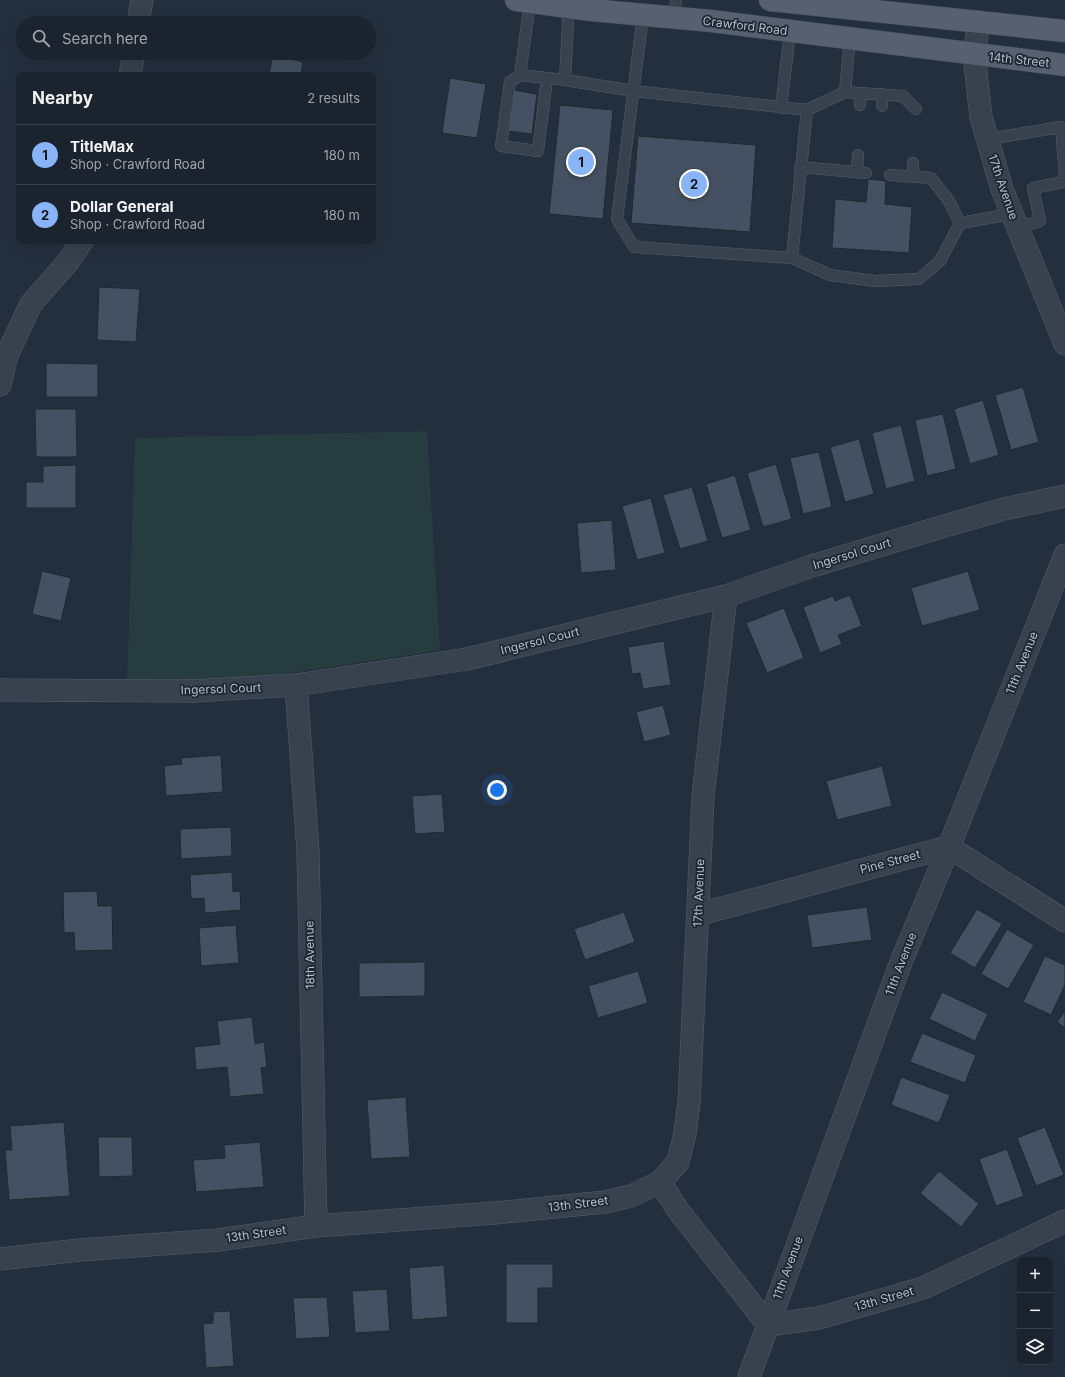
<!DOCTYPE html>
<html lang="en">
<head>
<meta charset="utf-8">
<style>
	:root { --surface:#1b232e; --page:#282f3a; --text:#f1f3f6; --muted:#a0a4aa; --line:#39404a; --accent:#8ab4f8 }
	body { margin:0; font-family:Inter,sans-serif; background:var(--page); color:var(--text) }
	.controls { position:absolute; right:12px; bottom:12px; display:grid; overflow:hidden; border-radius:8px; box-shadow:0 4px 16px #0002 }
	.controls button { width:36px; height:36px; display:grid; place-items:center; padding:0; border:0; border-bottom:1px solid var(--line); background:var(--surface); color:var(--text); font:20px sans-serif }
	.you { position:absolute; left:497px; top:790px; width:14px; height:14px; margin:-10px; border:3px solid #fff; border-radius:50%; background:#1a73e8; box-shadow:0 0 0 6px #1a73e833 }
	.badge { display:grid; place-items:center; width:26px; height:26px; border-radius:50%; background:var(--accent); color:#111; font-size:13px; font-weight:700 }
	.pin { position:absolute; translate:-50% -50%; border:2px solid #fff; box-shadow:0 1px 4px #0006 }
	.list { margin:0; padding:0; list-style:none }
	h2 { display:flex; justify-content:space-between; align-items:center; height:52px; margin:0; padding:0 16px; font-size:17px }
	h2 small { font-size:13px; font-weight:400; color:var(--muted) }
	.list li { display:grid; grid-template-columns:26px 1fr auto; gap:12px; align-items:center; box-sizing:border-box; height:60px; padding:0 16px; border-top:1px solid var(--line) }
	.list b { display:block; font-size:15px; white-space:nowrap }
	.list p { margin:0; font-size:13px; white-space:nowrap; color:var(--muted) }
	.list em { font-size:13px; font-style:normal; color:var(--muted) }
	.icon { flex:none; width:22px; height:22px; fill:none; stroke:currentColor; stroke-width:2; stroke-linecap:round; stroke-linejoin:round }
	.map { position:relative; flex:none; width:1065px; height:1377px; overflow:hidden }
	.search { position:absolute; background:var(--surface); box-shadow:0 4px 16px #0002; left:16px; top:16px; width:360px; height:44px; display:flex; align-items:center; gap:10px; box-sizing:border-box; padding:0 14px; border-radius:22px; color:var(--muted); font-size:15px }
	.panel { position:absolute; background:var(--surface); box-shadow:0 4px 16px #0002; left:16px; top:72px; width:360px; height:172px; border-radius:8px }
	.map>svg:first-child { display:block }
</style>
</head>
<body>
<div class="map">
<svg width="1065" height="1377" viewBox="0 0 1065 1377">
	<rect width="100%" height="100%" fill="#242f3e"/>
	<path fill="#263c3f" d="M427,431L440,650L291,673L202,682L127,684L135,438Z"/>
	<path fill="#455162" stroke="#1f2835" d="M273,55L303,62L301,75H269Z
		M450,78L486,84L477,138L442,133Z
		M513,90L537,94L532,134L508,131Z
		M560,105L613,110L603,219L549,214Z
		M638,136L756,145L750,232L631,223Z
		M868,179L886,181L885,204L912,207L909,253L832,248L835,199L866,202Z
		M99,287L140,289L136,342L97,340Z
		M46,363L98,364V397H46Z
		M1023,387L1039,442L1011,450L995,395Z
		M983,400L999,455L970,464L954,409Z
		M35,409H76L77,457H36Z
		M943,414L956,469L927,476L915,420Z
		M901,425L915,481L886,489L872,433Z
		M859,439L874,494L845,502L830,447Z
		M819,452L832,507L803,514L790,458Z
		M776,464L792,519L763,527L747,473Z
		M76,465V508H26V482H43V466Z
		M735,475L751,530L722,538L706,484Z
		M692,487L708,541L680,549L663,495Z
		M651,498L665,553L637,560L622,506Z
		M612,520L616,570L581,573L577,523Z
		M42,571L71,578L61,621L32,614Z
		M968,571L980,610L922,626L911,588Z
		M850,595L862,626L838,635L842,644L820,653L803,607L833,596L835,601Z
		M784,608L804,658L767,673L746,623Z
		M664,641L671,685L643,689L640,673L632,674L628,647Z
		M663,705L671,735L644,742L636,712Z
		M221,755L223,792L166,796L164,766L182,764L181,758Z
		M882,766L892,806L837,820L826,781Z
		M442,794L445,832L415,834L412,796Z
		M231,827L232,856L181,859L180,829Z
		M232,872L233,892L240,891L241,910L205,913L204,898L191,899L190,875Z
		M97,891L98,906H112L113,950L75,951L74,932L64,933L63,892Z
		M867,907L872,940L812,948L807,915Z
		M977,909L1002,924L975,968L950,953Z
		M624,912L635,942L585,960L574,929Z
		M236,925L239,963L201,966L199,928Z
		M1007,929L1034,945L1008,989L981,974Z
		M1045,956L1065,965V985L1051,1015L1023,1002Z
		M425,962V996L359,997V963Z
		M638,971L648,1003L598,1018L588,986Z
		M942,992L988,1014L975,1041L929,1019Z
		M1065,1011V1028L1057,1022Z
		M252,1017L255,1044L264,1042L267,1067L261,1068L264,1094L230,1097L227,1067L196,1070L194,1047L220,1044L217,1021Z
		M922,1033L976,1055L965,1083L910,1062Z
		M901,1077L950,1095L939,1123L891,1105Z
		M406,1097L410,1157L371,1159L367,1100Z
		M64,1122L70,1196L9,1200L5,1150H12L10,1126Z
		M1045,1127L1064,1175L1036,1186L1017,1138Z
		M98,1137H132L133,1176L99,1177Z
		M260,1142L264,1187L196,1192L193,1160L225,1158L224,1145Z
		M1007,1149L1024,1196L996,1206L979,1159Z
		M939,1171L979,1204L961,1227L920,1193Z
		M506,1264H553V1288H538V1323H506Z
		M444,1265L448,1317L412,1320L409,1268Z
		M387,1289L390,1331L355,1333L352,1291Z
		M327,1297L330,1337L296,1339L293,1298Z
		M230,1311L234,1366L206,1368L203,1324L213,1323V1312Z"/>
	<g fill="none" stroke-linecap="round" stroke-linejoin="round">
		<defs>
			<path id="service" d="M530,2L520,75L565,80L634,91L807,110L845,92L850,38
				M643,15L617,219L634,247L792,258L807,110
				M674,18L676,0
				M520,75L510,82L501,146L538,151L547,78
				M565,80L569,4
				M845,92L903,96L916,109
				M860,105L861,93
				M882,106V94
				M781,108L790,32
				M988,139L1061,127L1065,176
				M800,167L866,173
				M857,172L858,155
				M890,175L931,178L949,201L960,223
				M913,176V163
				M1017,228L1040,221L1033,188L1065,182
				M792,258L830,275L875,281L919,279L940,261L960,223L1012,214"/>
			<path id="minor" d="M138,23L142,0
				M130,75L134,53
				M0,385L7,355L31,304L67,263L82,241
				M296,685L308,851L316,1226
				M0,690L194,691L296,685L467,659L726,596L812,566L948,525L1004,509L1065,496
				M699,914C783,893 865,868 949,847L1065,921
				M660,1182L678,1210L768,1325
				M0,1259L80,1250L218,1240L316,1226L495,1213L605,1202L631,1196L660,1182L678,1162L685,1133L689,1103L703,796L726,596
				M768,1325L819,1318L923,1288L1065,1221
				M749,1377L901,962L949,847L1065,555"/>
			<path id="tertiary" d="M979,22L974,55L981,117L1002,189L1065,344"/>
			<path id="primary" d="M516,0L591,10L711,21L1065,65
				M770,0L1065,31"/>
		</defs>
		<use href="#service" stroke="#565f6c" stroke-width="12"/>
		<use href="#minor" stroke="#565f6c" stroke-width="23"/>
		<use href="#tertiary" stroke="#565f6c" stroke-width="23"/>
		<use href="#primary" stroke="#414a57" stroke-width="23"/>
		<use href="#service" stroke="#38414e" stroke-width="11"/>
		<use href="#minor" stroke="#38414e" stroke-width="22"/>
		<use href="#tertiary" stroke="#38414e" stroke-width="22"/>
		<use href="#primary" stroke="#56606e" stroke-width="22"/>
	</g>
	<g text-anchor="middle" stroke-width="3.5" stroke-linejoin="round" paint-order="stroke">
		<g font-size="12" fill="#b4bcc9" stroke="#1d2633">
			<text transform="translate(745 26) rotate(7)" y="4">Crawford Road</text>
			<text transform="translate(1019 60) rotate(6)" y="4">14th Street</text>
			<text transform="translate(1003 187) rotate(71)" y="4">17th Avenue</text>
			<text transform="translate(852 554) rotate(-17)" y="4">Ingersol Court</text>
			<text transform="translate(540 641) rotate(-14)" y="4">Ingersol Court</text>
			<text transform="translate(1022 663) rotate(-68)" y="4">11th Avenue</text>
			<text transform="translate(221 689) rotate(-2)" y="4">Ingersol Court</text>
			<text transform="translate(890 862) rotate(-15)" y="4">Pine Street</text>
			<text transform="translate(699 893) rotate(-88)" y="4">17th Avenue</text>
			<text transform="translate(310 955) rotate(-91)" y="4">18th Avenue</text>
			<text transform="translate(901 964) rotate(-69)" y="4">11th Avenue</text>
			<text transform="translate(578 1204) rotate(-7)" y="4">13th Street</text>
			<text transform="translate(256 1234) rotate(-8)" y="4">13th Street</text>
			<text transform="translate(788 1268) rotate(-70)" y="4">11th Avenue</text>
			<text transform="translate(884 1299) rotate(-16)" y="4">13th Street</text>
		</g>
	</g>
</svg>
<div class="controls">
<button>+</button>
<button>−</button>
<button><svg class="icon" aria-label="layers" viewBox="0 0 24 24"><path d="M12 4l9 5-9 5-9-5zM3 14l9 5 9-5"/></svg></button>
</div>
<div class="you"></div>
<div class="pin badge" style="left:581px;top:162px">1</div>
<div class="pin badge" style="left:694px;top:184px">2</div>
<div class="search"><svg class="icon" aria-label="search" viewBox="0 0 24 24"><circle cx="10" cy="10" r="6"/><path d="M15 15l6 6"/></svg>Search here</div>
<section class="panel">
<h2>Nearby<small>2 results</small></h2>
<ul class="list">
<li><span class="badge">1</span><div><b>TitleMax</b><p>Shop · Crawford Road</p></div><em>180 m</em></li>
<li><span class="badge">2</span><div><b>Dollar General</b><p>Shop · Crawford Road</p></div><em>180 m</em></li>
</ul>
</section>
</div>
</body>
</html>
